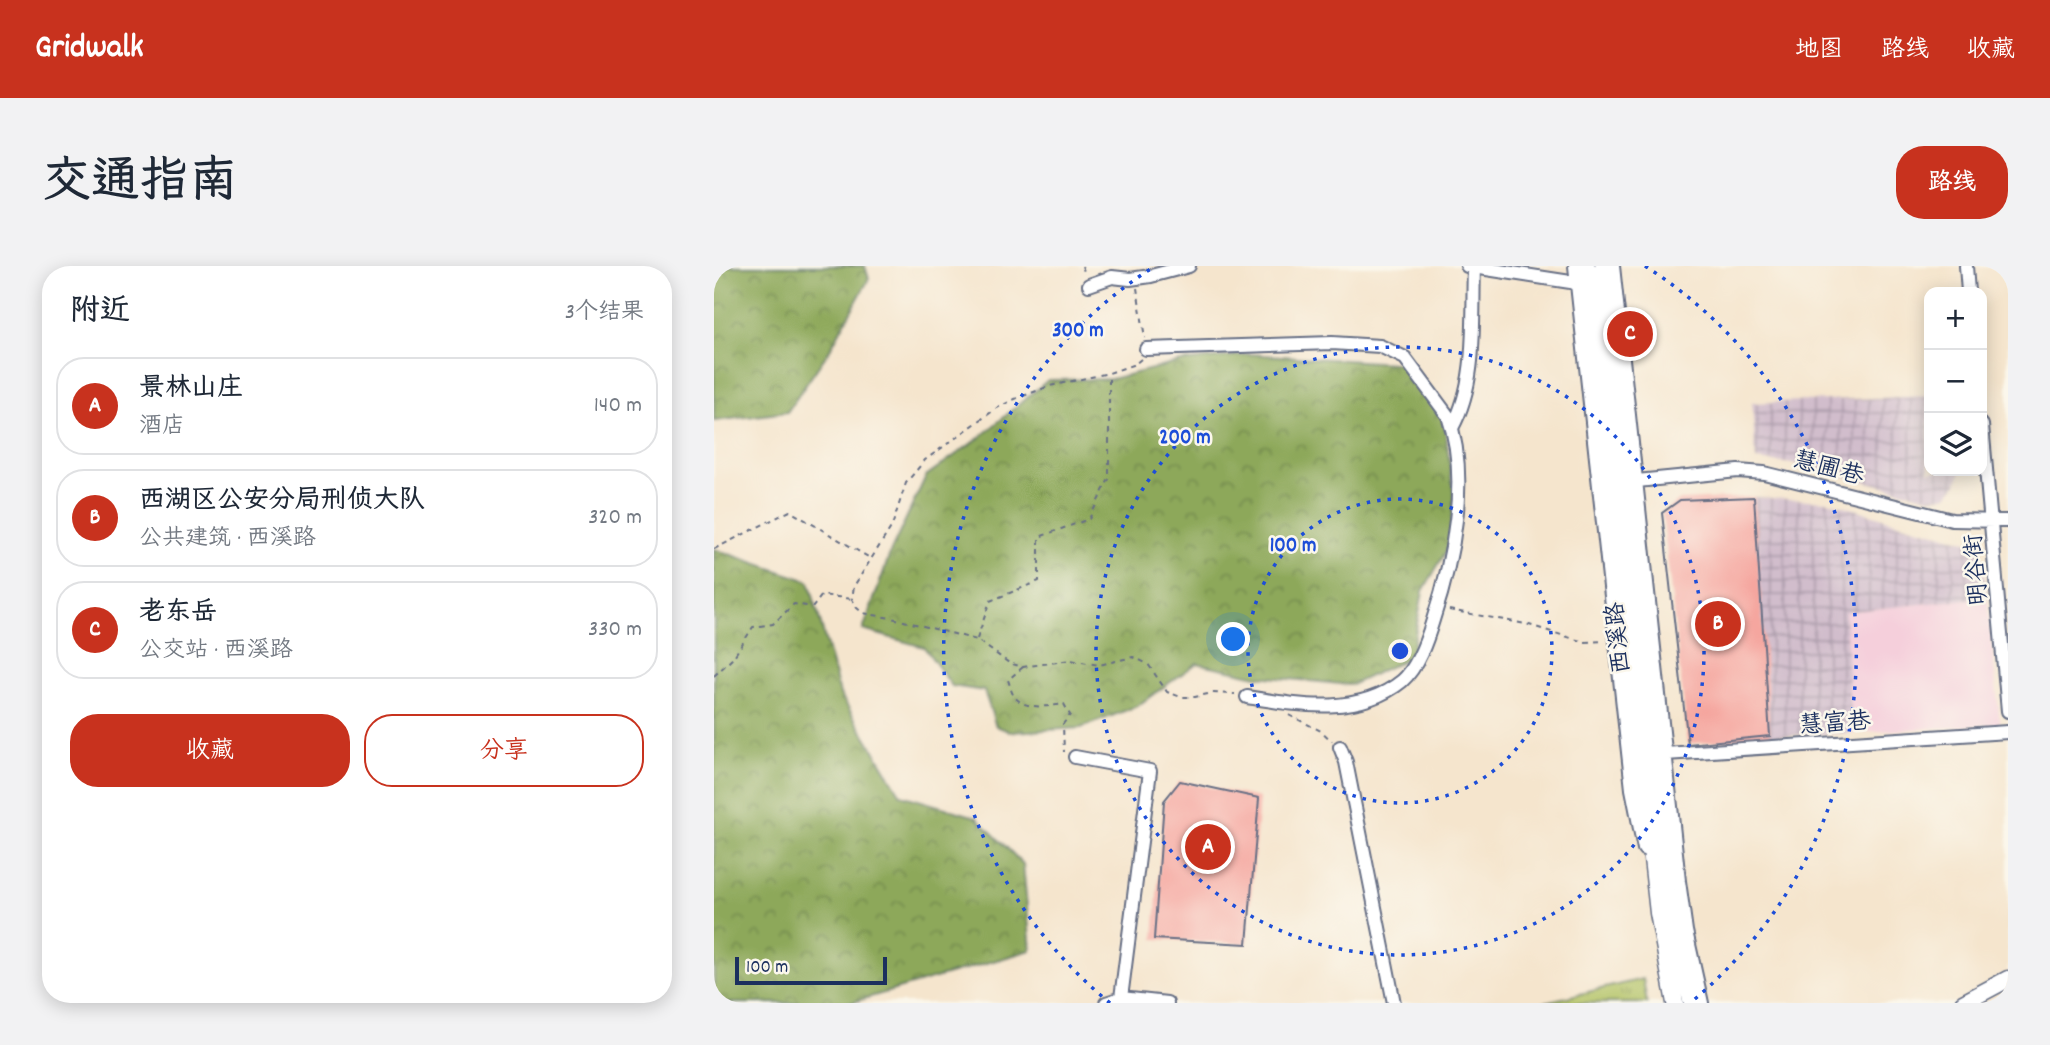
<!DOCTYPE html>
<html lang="zh">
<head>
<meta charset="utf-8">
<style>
	:root { --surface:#fff; --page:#f2f2f3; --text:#1f2937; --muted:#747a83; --line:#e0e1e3; --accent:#c8321e }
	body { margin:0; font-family:Dekko,"LXGW WenKai TC",sans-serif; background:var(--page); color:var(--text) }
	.controls { position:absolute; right:21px; top:21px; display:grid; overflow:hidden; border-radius:14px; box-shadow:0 4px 18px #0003 }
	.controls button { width:63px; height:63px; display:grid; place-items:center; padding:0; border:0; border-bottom:2px solid var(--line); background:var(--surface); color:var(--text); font:35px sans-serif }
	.scale { position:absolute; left:21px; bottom:18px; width:152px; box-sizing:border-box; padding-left:7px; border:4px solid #1b2f5e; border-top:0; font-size:19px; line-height:24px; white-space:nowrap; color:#1b2f5e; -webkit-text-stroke:5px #fbf7ec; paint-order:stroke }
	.you { position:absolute; left:520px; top:374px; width:24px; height:24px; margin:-18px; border:5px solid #fff; border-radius:50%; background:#1a73e8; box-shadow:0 0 0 10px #1a73e833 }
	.badge { display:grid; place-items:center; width:46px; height:46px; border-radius:50%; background:var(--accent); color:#fff; font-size:23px; font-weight:700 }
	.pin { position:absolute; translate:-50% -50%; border:4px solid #fff; box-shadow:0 2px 7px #0006 }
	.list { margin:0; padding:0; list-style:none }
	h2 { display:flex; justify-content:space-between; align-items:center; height:91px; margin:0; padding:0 28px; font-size:30px }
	h2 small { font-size:23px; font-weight:400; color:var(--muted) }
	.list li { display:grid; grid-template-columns:46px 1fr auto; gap:21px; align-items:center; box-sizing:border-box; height:98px; margin:0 14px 14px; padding:0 14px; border:2px solid var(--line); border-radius:28px }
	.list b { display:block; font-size:26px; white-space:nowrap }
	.list p { margin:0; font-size:23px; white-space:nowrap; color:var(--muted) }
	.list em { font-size:23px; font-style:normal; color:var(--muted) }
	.actions { display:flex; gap:14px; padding:21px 28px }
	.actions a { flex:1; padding:16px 0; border:2px solid var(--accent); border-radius:28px; text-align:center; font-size:24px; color:var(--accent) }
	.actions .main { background:var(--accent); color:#fff }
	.icon { flex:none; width:38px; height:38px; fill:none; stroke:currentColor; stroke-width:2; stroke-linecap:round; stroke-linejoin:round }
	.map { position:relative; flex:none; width:1294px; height:737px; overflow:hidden; border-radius:28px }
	header { display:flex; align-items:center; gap:42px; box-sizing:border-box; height:98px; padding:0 35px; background:var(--accent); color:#fff }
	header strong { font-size:33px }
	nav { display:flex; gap:38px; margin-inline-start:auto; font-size:24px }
	.intro { display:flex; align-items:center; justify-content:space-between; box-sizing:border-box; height:168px; padding:0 42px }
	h1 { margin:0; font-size:49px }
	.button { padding:18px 32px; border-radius:28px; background:var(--accent); color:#fff; font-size:24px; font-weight:700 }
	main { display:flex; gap:42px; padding:0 42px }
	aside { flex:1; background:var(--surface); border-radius:28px; box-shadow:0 4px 18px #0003 }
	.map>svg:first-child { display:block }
</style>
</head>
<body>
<header>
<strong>Gridwalk</strong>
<nav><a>地图</a><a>路线</a><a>收藏</a></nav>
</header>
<div class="intro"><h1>交通指南</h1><a class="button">路线</a></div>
<main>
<aside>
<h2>附近<small>3个结果</small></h2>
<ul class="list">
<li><span class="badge">A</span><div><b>景林山庄</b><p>酒店</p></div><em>140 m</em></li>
<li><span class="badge">B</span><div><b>西湖区公安分局刑侦大队</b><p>公共建筑 · 西溪路</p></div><em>320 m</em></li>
<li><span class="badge">C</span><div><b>老东岳</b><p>公交站 · 西溪路</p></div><em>330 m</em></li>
</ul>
<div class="actions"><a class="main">收藏</a><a>分享</a></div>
</aside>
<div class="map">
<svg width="1294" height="737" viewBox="0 0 1294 737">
	<defs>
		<pattern id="industrial-grid" width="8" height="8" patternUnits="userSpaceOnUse" patternTransform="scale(1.75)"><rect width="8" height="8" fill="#d1bdcc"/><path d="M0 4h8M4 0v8" fill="none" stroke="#a99aa9"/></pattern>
		<pattern id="forest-crowns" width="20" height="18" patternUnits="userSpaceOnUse" patternTransform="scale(1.75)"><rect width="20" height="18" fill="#8da85a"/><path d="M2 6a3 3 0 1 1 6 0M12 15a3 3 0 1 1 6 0" fill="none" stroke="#72894e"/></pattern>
		<pattern id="park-tufts" width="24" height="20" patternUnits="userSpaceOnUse" patternTransform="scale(1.75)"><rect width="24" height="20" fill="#b2c265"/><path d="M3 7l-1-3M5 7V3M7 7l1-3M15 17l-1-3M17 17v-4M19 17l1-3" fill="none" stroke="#909e56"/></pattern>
	</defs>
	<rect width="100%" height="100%" fill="#fbf7ec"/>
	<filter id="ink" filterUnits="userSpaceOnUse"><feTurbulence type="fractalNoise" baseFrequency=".0143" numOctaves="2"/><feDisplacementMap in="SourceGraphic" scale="14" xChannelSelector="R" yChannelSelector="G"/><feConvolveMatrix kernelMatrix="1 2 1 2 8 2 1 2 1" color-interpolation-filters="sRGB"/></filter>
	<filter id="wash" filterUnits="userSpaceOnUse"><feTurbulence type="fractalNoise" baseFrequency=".00686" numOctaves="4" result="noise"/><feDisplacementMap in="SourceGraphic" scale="28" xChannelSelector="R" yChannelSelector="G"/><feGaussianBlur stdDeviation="1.57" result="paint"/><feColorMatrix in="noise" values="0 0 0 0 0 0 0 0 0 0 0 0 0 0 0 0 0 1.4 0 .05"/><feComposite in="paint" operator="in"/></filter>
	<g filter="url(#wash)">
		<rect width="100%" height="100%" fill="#f5e5cd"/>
		<path fill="#f5cfdb" d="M1273,331L1286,458L1137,467L1131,346Z"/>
		<path fill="url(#industrial-grid)" d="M1215,130V205H1247L1243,217L1234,229L1219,232L1079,198L1042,194L1038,137Z
			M1040,231L1114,235L1195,260L1267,279L1273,331L1131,346L1137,467L1056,470Z"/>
		<path fill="url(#forest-crowns)" stroke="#546c5c" stroke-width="2" d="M0,0H151L155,13L115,85L73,146L0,155Z
			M535,88L694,98L730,153L740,232L734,282L709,325L698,385L692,393L637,419L543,410L483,397L423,440L367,462L297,466L282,460L270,425L238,420L210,381L149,364L177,285L212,210L265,172L334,114L397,113L467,96Z
			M0,283L95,315L126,428L187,529L262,551L309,598L317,684L136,737H0Z"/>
		<path fill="url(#park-tufts)" stroke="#667862" stroke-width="2" d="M929,713L933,737H827Z"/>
		<g id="blocks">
			<path fill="#f5a69f" d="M1040,231L1056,470L974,478L948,247L966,234Z
				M466,515L545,532L533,678L440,673L450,535Z"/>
		</g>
	</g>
	<g filter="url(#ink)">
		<use href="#blocks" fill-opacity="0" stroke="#676f85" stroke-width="2"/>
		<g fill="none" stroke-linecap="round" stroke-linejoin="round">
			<defs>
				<path id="minor" d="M753,0L863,17
					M861,0L918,523L930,583
					M899,0L965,615L972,665L988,737
					M1252,0L1254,26
					M375,19L398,11L416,13L437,10L475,0
					M432,83L618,77L666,80L691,92L734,150C756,211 739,294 719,354C713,374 704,401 688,415C644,451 583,439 533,431
					M1268,159L1294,445
					M738,162C764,115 758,54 760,1
					M923,215L1024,205L1050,207L1238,254L1294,255
					M626,481L632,496L680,737
					M951,488L1294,466
					M361,491L436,505L407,732L392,737
					M407,732L453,737"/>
				<path id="major" d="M873,0L944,647L961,737
					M889,0L898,107L953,625L963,680L978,737
					M1249,737L1294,713"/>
			</defs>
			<use href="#minor" stroke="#676f85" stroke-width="16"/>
			<use href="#major" stroke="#676f85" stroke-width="19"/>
			<path stroke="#676f85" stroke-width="2" stroke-dasharray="5 5" stroke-linecap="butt" d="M368,0L371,8
				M423,22L431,72
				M427,93L421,98L395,107L336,120L301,133L283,142L211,194L192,217L178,260L140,320L138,333L143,342L149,347L182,353L263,374L295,397L309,401L356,394L385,399L419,391L434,398L453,426L467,431H481L498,427L521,428
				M0,283L76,245L156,292
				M735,344L812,358L870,376L890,375
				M263,373L276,335L325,315V271L375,253L395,213V108
				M309,401L294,414C296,419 297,426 300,430C311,445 335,440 350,438L356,449L349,458L350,486
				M0,410L19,392L39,361L59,358L80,338L99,341L108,329L138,333
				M575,449L607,465L618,475"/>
			<use href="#minor" stroke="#fff" stroke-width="12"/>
			<use href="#major" stroke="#fff" stroke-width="16"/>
		</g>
	</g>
	<g fill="none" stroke="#1d4ed8" stroke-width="3.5" stroke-dasharray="3.5 7">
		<circle cx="686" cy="385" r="152"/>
		<circle cx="686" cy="385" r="304"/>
		<path d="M396 737A456 456 0 0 1 441 0M931 0A456 456 0 0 1 976 737"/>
	</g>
	<g text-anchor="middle" stroke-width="5" stroke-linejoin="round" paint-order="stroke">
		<g font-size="24" fill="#1b2f5e" stroke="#fbf7ec">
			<text transform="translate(1115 201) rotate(15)" y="8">慧圃巷</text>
			<text transform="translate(1261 304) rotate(-95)" y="8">明谷街</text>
			<text transform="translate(903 372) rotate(-96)" y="8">西溪路</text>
			<text transform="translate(1121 456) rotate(-4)" y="8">慧富巷</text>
		</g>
	</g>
	<circle cx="686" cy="385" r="10" fill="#1d4ed8" stroke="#fbf7ec" stroke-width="3.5"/>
	<g font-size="21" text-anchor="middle" font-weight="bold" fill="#1d4ed8" stroke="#fbf7ec" stroke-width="5" stroke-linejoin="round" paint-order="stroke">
		<text x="364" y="70">300 m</text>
		<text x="471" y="177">200 m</text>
		<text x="579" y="285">100 m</text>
	</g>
</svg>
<div class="controls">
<button>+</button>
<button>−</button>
<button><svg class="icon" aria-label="layers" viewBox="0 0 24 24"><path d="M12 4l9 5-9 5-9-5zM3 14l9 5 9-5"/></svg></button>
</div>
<div class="scale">100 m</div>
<div class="you"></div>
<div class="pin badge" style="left:494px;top:581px">A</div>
<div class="pin badge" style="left:1004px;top:358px">B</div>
<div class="pin badge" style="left:916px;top:68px">C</div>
</div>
</main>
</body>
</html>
